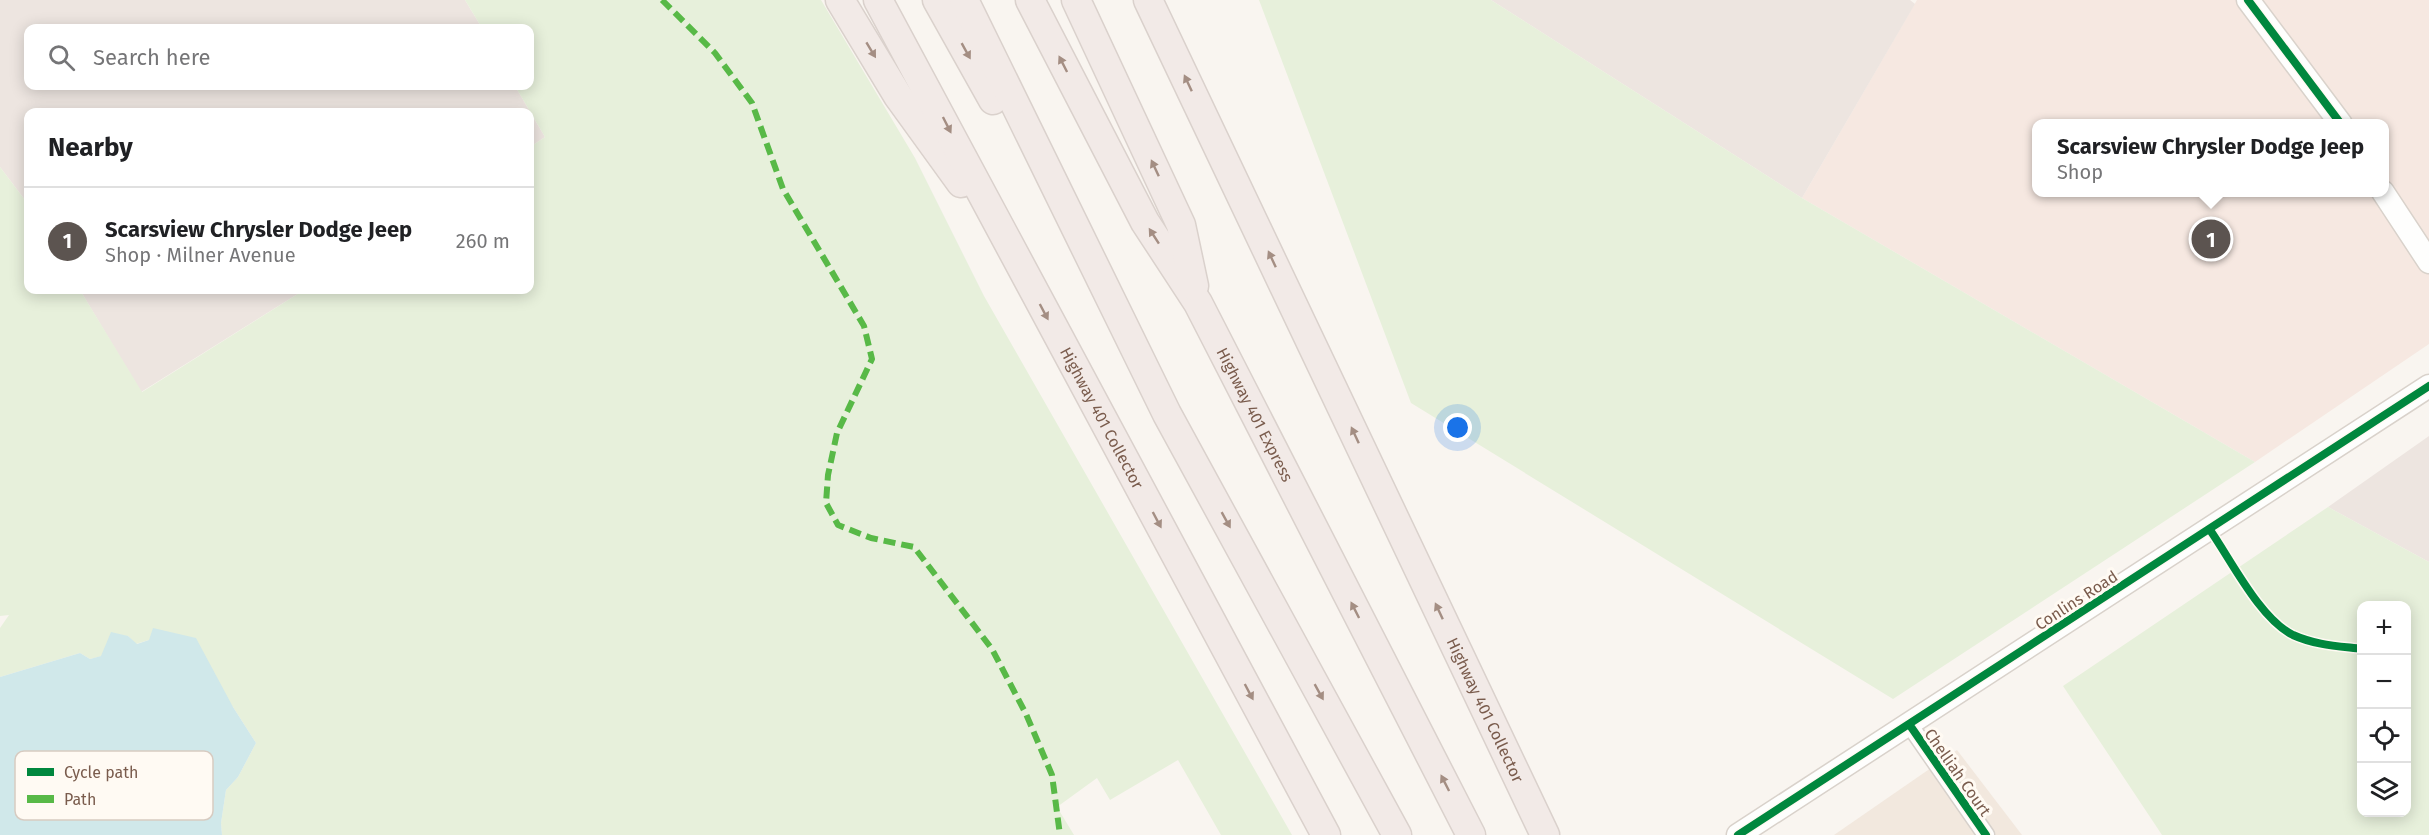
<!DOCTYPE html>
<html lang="en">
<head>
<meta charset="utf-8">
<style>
	:root { --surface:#fff; --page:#f6f6f6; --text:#202124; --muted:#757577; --line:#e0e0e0; --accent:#5c5450 }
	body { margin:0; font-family:"Fira Sans",sans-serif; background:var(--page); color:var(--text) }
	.controls { position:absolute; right:18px; bottom:18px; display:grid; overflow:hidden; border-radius:12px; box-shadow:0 3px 15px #0003 }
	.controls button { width:54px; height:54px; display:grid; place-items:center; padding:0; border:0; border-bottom:2px solid var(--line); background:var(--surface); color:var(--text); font:30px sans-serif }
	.you { position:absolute; left:1458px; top:428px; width:21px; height:21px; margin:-15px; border:4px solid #fff; border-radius:50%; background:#1a73e8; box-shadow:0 0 0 9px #1a73e833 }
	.badge { display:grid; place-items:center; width:39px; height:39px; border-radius:50%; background:var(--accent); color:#fff; font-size:20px; font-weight:700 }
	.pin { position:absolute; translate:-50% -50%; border:3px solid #fff; box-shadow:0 2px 6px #0006 }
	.popup { position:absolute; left:2032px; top:119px; width:357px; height:78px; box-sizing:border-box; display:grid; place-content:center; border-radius:12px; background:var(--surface); filter:drop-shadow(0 2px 4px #0005); font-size:20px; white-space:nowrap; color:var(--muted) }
	.popup b { font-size:22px; color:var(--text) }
	.popup::after { content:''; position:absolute; left:50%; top:100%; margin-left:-12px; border:12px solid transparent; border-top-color:var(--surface) }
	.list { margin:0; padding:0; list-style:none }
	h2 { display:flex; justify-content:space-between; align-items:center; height:78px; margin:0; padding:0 24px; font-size:26px }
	h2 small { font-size:20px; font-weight:400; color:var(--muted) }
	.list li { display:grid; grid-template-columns:39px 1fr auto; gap:18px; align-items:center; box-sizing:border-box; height:108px; padding:0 24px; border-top:2px solid var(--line) }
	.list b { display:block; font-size:22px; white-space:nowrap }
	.list p { margin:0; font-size:20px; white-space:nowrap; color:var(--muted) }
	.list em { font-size:20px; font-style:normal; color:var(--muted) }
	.icon { flex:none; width:33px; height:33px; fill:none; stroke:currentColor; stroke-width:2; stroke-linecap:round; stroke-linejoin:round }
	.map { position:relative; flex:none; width:2429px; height:835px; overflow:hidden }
	.search { position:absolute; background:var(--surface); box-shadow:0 3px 15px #0003; left:24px; top:24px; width:510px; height:66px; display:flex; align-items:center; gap:15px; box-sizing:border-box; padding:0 21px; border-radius:12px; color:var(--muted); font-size:22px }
	.panel { position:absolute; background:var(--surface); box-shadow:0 3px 15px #0003; left:24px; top:108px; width:510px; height:186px; border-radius:12px }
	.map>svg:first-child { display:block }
</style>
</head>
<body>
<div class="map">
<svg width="2429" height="835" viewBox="0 0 2429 835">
	<rect width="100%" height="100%" fill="#f9f5f0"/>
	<path fill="#f2e8de" d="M1957,750L2022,835H1834Z"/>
	<path fill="#f6e8e1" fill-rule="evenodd" d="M1917,0H2429V344L2255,462L1802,198ZM2037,124H2385V192H2037Z"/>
	<path fill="#ede5e0" d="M0,0H465L482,28H28V86H515L545,137L530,147V112H28V204L0,167Z
		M1491,0H1910L1915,4L1802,198Z
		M80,290H304L141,392Z
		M2429,436V562L2328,507Z"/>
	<path fill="#e7f0db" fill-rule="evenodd" d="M465,0H821L915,158L984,296L1292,835H1221L1178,760L1110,800L1097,778L1057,807L1074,835H222L221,823L226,790L238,777L256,743L233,707L149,640L136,644L128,636L102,656L90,659L80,653L0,677V628L9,615L0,616V167L28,204V290H80L142,392L304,290H530V147L545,137L515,86H530V28H482Z
		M1259,0H1491L1802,198L2255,462L1893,699L1411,403Z
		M2328,507L2429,562V835H2162L2063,686ZM2362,606H2406V812H2362Z"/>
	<path fill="#d0e8ea" d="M153,628L196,638L233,707L256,743L238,777L226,790L221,823L222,835H0V677L80,653L90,659L101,656L111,632L128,636L137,644L149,640Z"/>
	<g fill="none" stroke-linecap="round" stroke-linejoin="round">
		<defs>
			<path id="street" d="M1909,724L1986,835"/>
			<path id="secondary" d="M2248,0L2341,124
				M2383,192L2429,262
				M1738,835L2429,386"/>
			<g id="highway">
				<path d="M840,0L898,96L961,183"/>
				<path id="s1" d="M878,0L1326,835"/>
				<path d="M937,0L993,100"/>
				<path d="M964,0L1167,414L1397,835"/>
				<path id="s2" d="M1030,0L1145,222L1198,303L1471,835"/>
				<path d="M1076,0L1181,225L1194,286"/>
				<path id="s3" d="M1148,0L1545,835"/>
			</g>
		</defs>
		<use href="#street" stroke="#d7d1cb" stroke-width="19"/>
		<use href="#secondary" stroke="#d9d2cb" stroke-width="25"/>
		<use href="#highway" stroke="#dad1cc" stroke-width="31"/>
		<use href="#street" stroke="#fefefd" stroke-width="16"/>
		<use href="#secondary" stroke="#fefefd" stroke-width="22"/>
		<use href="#highway" stroke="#f2eae7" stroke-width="28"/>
		<path stroke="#58b947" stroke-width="6" stroke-dasharray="12 6" stroke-linecap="butt" d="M662,0L715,53L752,103L783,189L864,326L872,359L837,433L828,475L826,503L838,525L871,538L914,547L992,649L1026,714L1052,775L1060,835"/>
		<defs>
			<path id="cycleway" d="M2248,0L2341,124
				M2210,530C2231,560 2260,619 2293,635C2315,645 2338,646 2362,649
				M1909,724L1986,835
				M1738,835L2429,386"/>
		</defs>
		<use href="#cycleway" stroke="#fffaf3" stroke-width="11"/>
		<use href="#cycleway" stroke="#00873e" stroke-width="8"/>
	</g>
	<defs><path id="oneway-solid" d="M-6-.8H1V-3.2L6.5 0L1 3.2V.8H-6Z" transform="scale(1.5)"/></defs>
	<g fill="#a48e83">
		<use href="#oneway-solid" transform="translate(871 50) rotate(59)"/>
		<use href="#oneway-solid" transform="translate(966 51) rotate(61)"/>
		<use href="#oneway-solid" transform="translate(1063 64) rotate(-117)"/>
		<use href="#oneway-solid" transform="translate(1188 83) rotate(-115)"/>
		<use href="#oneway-solid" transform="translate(947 125) rotate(63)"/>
		<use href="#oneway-solid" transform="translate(1155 168) rotate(-115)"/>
		<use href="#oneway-solid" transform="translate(1154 236) rotate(-123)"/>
		<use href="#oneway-solid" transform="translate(1272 259) rotate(-115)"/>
		<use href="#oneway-solid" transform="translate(1044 312) rotate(62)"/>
		<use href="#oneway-solid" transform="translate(1355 435) rotate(-115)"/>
		<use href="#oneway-solid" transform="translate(1157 520) rotate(62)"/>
		<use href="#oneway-solid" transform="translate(1226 520) rotate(61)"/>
		<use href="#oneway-solid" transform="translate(1355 610) rotate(-117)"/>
		<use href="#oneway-solid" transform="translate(1439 611) rotate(-115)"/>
		<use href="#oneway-solid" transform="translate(1249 692) rotate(62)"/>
		<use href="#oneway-solid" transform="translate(1319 692) rotate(61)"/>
		<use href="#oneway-solid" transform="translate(1445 783) rotate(-117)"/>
	</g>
	<g text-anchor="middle" stroke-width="6" stroke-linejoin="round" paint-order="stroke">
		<g font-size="16" fill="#7a5c4d" stroke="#fffaf3">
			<text dy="6" stroke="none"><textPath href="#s2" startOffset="472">Highway 401 Express</textPath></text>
			<text dy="6" stroke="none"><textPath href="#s1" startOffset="474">Highway 401 Collector</textPath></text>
			<text transform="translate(2076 600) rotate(-33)" y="6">Conlins Road</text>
			<text dy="6" stroke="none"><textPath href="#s3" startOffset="786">Highway 401 Collector</textPath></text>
			<text transform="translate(1958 772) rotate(55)" y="6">Chelliah Court</text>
		</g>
	</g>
	<rect x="15" y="751" width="198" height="69" rx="9" fill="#fffaf3" stroke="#d7cbc1" stroke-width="1.5"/>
	<rect x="27" y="768" width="27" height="8" fill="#00873e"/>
	<rect x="27" y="795" width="27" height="8" fill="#58b947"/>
	<g font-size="16" fill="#7a5c4d">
		<text x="64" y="778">Cycle path</text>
		<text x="64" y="805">Path</text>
	</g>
</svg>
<div class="controls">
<button>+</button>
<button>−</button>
<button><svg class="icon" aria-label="locate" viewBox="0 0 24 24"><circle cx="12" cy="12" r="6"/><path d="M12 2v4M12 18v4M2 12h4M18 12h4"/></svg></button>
<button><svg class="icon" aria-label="layers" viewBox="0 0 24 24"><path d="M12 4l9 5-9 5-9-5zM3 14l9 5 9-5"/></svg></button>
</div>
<div class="you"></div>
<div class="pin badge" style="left:2211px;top:239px">1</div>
<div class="popup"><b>Scarsview Chrysler Dodge Jeep</b>Shop</div>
<div class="search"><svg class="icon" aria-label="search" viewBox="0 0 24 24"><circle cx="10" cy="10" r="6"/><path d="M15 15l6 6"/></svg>Search here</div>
<section class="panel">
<h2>Nearby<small></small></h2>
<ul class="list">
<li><span class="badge">1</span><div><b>Scarsview Chrysler Dodge Jeep</b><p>Shop · Milner Avenue</p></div><em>260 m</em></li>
</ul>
</section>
</div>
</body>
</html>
